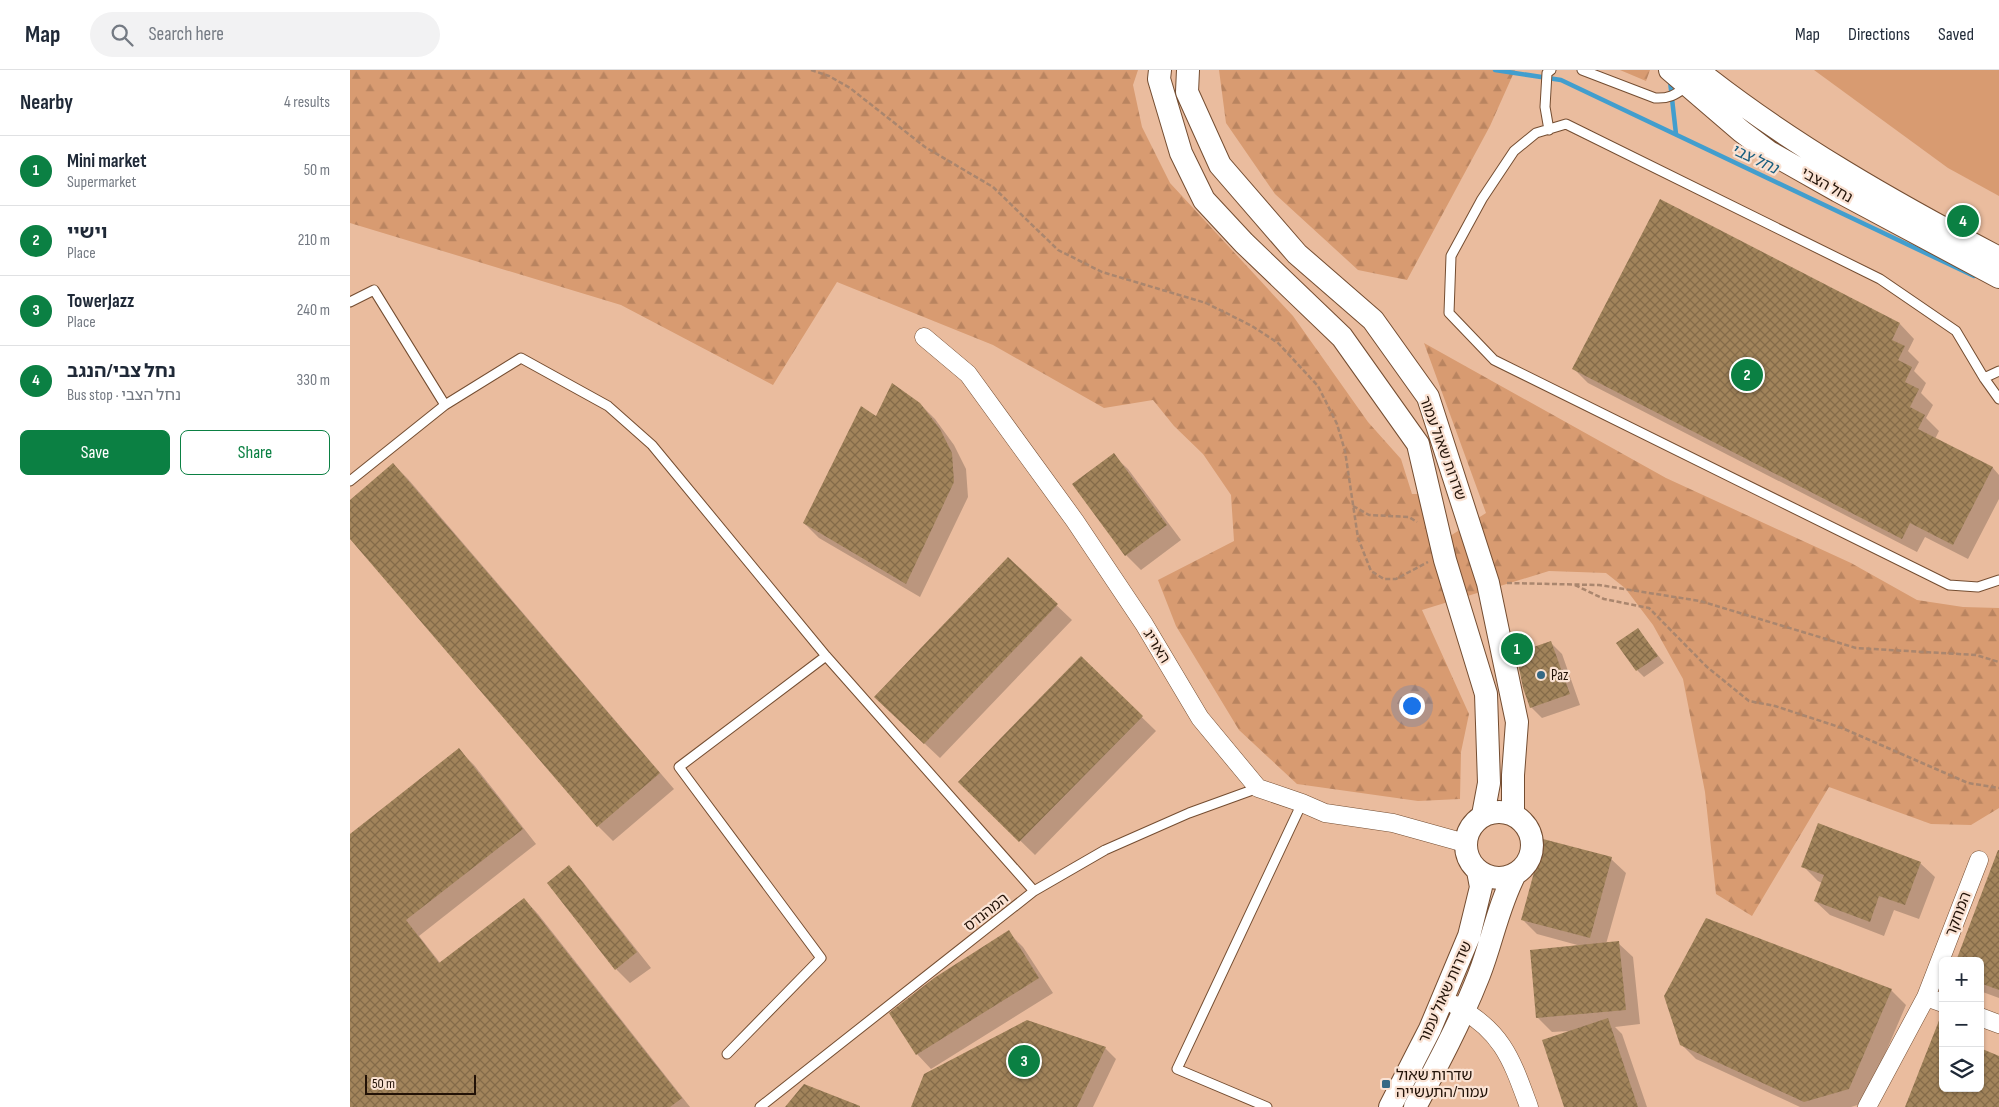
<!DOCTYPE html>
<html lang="en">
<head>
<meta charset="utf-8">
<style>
	:root { --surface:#fff; --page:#f2f2f3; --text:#1f2937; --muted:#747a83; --line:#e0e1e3; --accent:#0b8043 }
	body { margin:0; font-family:"Sofia Sans Condensed","Noto Sans Hebrew",sans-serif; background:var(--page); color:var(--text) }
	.controls { position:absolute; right:15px; bottom:15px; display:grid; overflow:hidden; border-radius:8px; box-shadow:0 1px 4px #0004 }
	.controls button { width:45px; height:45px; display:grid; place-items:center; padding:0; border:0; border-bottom:1px solid var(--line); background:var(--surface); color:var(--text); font:25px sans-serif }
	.scale { position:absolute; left:15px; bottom:12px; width:111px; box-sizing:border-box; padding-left:5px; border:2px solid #221207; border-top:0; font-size:14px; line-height:18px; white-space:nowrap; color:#221207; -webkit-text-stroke:4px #fae2d3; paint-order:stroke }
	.you { position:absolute; left:1061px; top:635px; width:18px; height:18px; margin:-12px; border:4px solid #fff; border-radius:50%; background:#1a73e8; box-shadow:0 0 0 8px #1a73e833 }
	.badge { display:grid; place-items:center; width:32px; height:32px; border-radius:50%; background:var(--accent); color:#fff; font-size:16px; font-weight:700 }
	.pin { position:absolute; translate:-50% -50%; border:2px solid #fff; box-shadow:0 1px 5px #0006 }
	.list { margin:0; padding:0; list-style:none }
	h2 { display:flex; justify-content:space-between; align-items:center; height:65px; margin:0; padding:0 20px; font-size:21px }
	h2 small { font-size:16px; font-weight:400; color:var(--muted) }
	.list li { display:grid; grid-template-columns:32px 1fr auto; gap:15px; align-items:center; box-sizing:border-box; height:70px; padding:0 20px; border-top:1px solid var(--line) }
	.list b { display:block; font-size:19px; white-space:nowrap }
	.list p { margin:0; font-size:16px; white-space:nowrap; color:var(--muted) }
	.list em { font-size:16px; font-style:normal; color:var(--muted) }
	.actions { display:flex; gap:10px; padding:15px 20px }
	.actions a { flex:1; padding:11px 0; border:1px solid var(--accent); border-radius:8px; text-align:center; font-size:18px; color:var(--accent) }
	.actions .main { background:var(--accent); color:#fff }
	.icon { flex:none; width:28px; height:28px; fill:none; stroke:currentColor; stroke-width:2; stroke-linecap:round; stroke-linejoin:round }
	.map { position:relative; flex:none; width:1649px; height:1037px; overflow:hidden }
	header { display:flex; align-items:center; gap:30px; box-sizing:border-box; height:70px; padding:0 25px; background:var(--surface); border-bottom:1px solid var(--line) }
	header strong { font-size:24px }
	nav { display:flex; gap:28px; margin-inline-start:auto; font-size:18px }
	.search { width:350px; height:45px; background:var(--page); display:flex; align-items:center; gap:12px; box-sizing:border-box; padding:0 18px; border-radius:28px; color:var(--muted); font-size:19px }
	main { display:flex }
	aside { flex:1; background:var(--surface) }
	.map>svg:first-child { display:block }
</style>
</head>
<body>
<header>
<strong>Map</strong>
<div class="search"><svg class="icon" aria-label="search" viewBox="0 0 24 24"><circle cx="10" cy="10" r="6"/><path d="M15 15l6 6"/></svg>Search here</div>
<nav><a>Map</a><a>Directions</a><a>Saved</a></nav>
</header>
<main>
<aside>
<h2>Nearby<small>4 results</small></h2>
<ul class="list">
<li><span class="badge">1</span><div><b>Mini market</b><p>Supermarket</p></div><em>50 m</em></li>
<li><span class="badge">2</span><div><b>וישיי</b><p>Place</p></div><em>210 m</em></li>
<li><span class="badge">3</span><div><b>TowerJazz</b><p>Place</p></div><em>240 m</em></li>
<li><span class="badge">4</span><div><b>נחל צבי/הנגב</b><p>Bus stop · נחל הצבי</p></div><em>330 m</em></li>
</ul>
<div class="actions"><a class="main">Save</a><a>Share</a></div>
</aside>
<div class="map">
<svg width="1649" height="1037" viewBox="0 0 1649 1037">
	<defs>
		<pattern id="forest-firs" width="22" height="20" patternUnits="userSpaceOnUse" patternTransform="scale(1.25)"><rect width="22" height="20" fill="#d89b71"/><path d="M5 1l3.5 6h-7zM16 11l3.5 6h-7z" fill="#b98460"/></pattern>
		<pattern id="building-cross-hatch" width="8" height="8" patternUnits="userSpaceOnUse" patternTransform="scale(1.25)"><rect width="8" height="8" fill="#a2845b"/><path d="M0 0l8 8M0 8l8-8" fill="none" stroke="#846b49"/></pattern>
	</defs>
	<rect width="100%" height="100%" fill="#eabc9e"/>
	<path fill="url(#forest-firs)" d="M0,0H788L783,15L792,57L820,113L943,246L1018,352L1051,389L1062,424H1072L1097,468L1136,443L1074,273L1316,408L1501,493L1567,530L1613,537L1649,538V738L1621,755L1581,754L1479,717L1402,846L1366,824L1355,722L1333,609L1303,555L1275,518L1256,503L1199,501L1072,540L1119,644L1111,682L1110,729L1068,731L947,714L889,660L826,556L808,510L884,471L881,425L853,384L824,356L803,330L754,338L643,275L487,212L423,315L271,235L0,153Z
		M869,0H1165L1140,56L1057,210L1008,200L925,124L876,53Z
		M1270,0H1300L1296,11Z"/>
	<path fill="#d89b71" d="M1464,0H1649V126L1598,98Z"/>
	<path fill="#0003" d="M1550,254L1564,269L1558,281L1569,292L1564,301L1576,313L1571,323L1583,335L1576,348L1589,361L1585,369L1643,398L1649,405V429L1618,489L1575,467L1567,482L1238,313L1223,298Z
		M570,334L585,349L604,375L616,399L618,427L570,527L469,468L454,453Z
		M763,385L778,399L831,470L791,500L776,485L723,414Z
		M43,394L58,409L324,719L263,771L248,756L0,467V431Z
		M658,489L722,550L590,688L541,642Z
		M1288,560L1314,593L1294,607L1287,600Z
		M1201,573L1212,584L1230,635L1192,648L1181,637Z
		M731,588L806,661L685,785L610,712Z
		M109,680L124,695L186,774L69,866L91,894L174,829L188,844L340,1037H0V765Z
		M1649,787V928L1630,921V891Z
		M1261,789L1276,803L1256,874L1268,873L1283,887L1290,954L1265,957L1272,964L1297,1037H1216L1220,961L1202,962L1188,948L1231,876L1187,864L1172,849Z
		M1570,793L1585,807L1569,849L1544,840L1534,866L1480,845L1465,831L1472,813L1468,811L1453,796Z
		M219,797L233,812L301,898L280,913L266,899Z
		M658,862L673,877L703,923L581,999L567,984Z
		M1541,920L1556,935L1514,1033L1501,1037H1450L1346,989L1331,974Z
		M755,978L766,989L743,1037H563Z"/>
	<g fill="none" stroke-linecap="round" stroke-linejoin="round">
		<path stroke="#429ece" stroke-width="4.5" d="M1145,0L1211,10L1624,206
			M1320,11L1326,64"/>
	</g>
	<path fill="url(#building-cross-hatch)" d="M1310,129L1550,253L1542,270L1555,276L1548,290L1562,297L1555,312L1569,319L1560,337L1575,345L1568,359L1643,397L1603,475L1560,453L1552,469L1222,299Z
		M542,313L570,333L590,359L602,383L604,412L556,514L453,453L511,336L526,346Z
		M764,383L817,455L775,486L722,414Z
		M43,393L310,703L247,757L0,469V430Z
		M658,487L708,534L574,674L524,627Z
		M1288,558L1308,586L1286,601L1266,573Z
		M1201,571L1220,624L1180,638L1173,618L1166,583Z
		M731,586L793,646L669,772L608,712Z
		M109,678L173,759L56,850L89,893L174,828L332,1028L320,1037H0V764Z
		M1468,753L1571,792L1555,835L1529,826L1520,852L1464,831L1474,805L1451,797Z
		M1193,769L1262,787L1240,868L1171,850Z
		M1648,780H1649V920L1630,913V891H1606Z
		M219,795L287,882L265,900L197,813Z
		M1356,848L1542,919L1499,1019L1454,1032L1330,975L1314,926Z
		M659,860L689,908L566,985L539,943L584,908Z
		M1269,871L1276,940L1186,948L1180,880Z
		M1592,943L1593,1018H1630V978L1649,986V1037H1555Z
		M1258,948L1288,1037H1214L1192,970Z
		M677,950L756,977L727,1037H561L574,1004Z
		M454,1014L510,1036V1037H435Z"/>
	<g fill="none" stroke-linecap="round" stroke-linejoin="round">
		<defs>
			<path id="service" d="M1232,0L1305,28C1320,29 1326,24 1338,16
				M1199,60L1195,37L1197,3L1201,0
				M0,232L24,220L95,335
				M1634,308L1649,301
				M1649,329L1634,308L1606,261L1530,209L1216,54L1186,63L1164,81L1132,129L1101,186L1099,243L1144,290L1599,515L1628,517L1649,510
				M0,411L95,335L171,288L258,336L302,375L476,586L684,821
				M377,984L471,888L329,697L476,586
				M410,1037L684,821L755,780L839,743L908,718
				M917,1037L827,999L952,733"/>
			<path id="minor" d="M574,267L618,304L725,451L794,554L850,648L908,718L952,733L975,743L1043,753L1115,773
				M1576,927L1593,933
				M1105,935C1153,962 1161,988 1179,1037
				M1630,947L1649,954
				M1517,1037L1576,927L1629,790"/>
			<path id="tertiary" d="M810,0L809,9L831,83L854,130L894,173L992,267L1068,374L1095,490L1136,624L1139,713L1133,745
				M838,0L837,22L870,95L947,184L1023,250L1078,327L1138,513L1154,590L1167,652L1163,705V745
				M1320,0L1391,61L1419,82L1488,121L1649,207
				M1347,0C1440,74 1544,133 1649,188
				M1116 775a33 33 0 1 1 66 0a33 33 0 1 1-66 0Z
				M1040,1037L1080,959L1119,866L1131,817L1128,801
				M1065,1037C1088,994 1111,951 1129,905C1142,872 1148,836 1165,804"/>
		</defs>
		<use href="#service" stroke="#744d31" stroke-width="11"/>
		<use href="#minor" stroke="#744d31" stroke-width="19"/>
		<use href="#tertiary" stroke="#744d31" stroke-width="24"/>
		<path stroke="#aa866e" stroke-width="2.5" stroke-dasharray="5 2.5" stroke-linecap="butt" d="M461,0L479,6L500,18L575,77L643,117L708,180L752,202L856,233L902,256L928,273L968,316L987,354L995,381L1008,468L1021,501L1034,509H1046L1078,492
			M1003,436L1019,445L1059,447L1067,452
			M1157,513L1249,515L1350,531L1506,578L1626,585L1649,592
			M1225,515L1254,529L1299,538L1357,597L1399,631L1425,636L1492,658L1618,713L1649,718"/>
		<use href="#service" stroke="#fff" stroke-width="9"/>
		<use href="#minor" stroke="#fff" stroke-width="18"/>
		<use href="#tertiary" stroke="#fff" stroke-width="22"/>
	</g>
	<g fill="#356985" stroke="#fae2d3" stroke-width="2">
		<circle cx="1191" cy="605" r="5"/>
		<rect x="1031" y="1009" width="10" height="10" rx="2.5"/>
	</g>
	<g text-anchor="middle" stroke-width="4.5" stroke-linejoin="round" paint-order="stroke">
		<g font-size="15" fill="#221207" stroke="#fae2d3">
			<text transform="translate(1477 115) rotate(29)" y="5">נחל הצבי</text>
			<text transform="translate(1093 378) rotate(70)" y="5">שדרות שאול עמור</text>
			<text transform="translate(807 576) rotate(58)" y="5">האריג</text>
			<text transform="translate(636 842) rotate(-38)" y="5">המהנדס</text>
			<text transform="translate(1608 844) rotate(-69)" y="5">המחקר</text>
			<text transform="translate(1095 922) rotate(-66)" y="5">שדרות שאול עמור</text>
		</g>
		<g font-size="15" fill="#221207" stroke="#fae2d3" text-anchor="start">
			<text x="1201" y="610">Paz</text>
			<text x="1046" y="1010">שדרות שאול<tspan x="1046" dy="17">עמור/התעשייה</tspan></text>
		</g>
		<g font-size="16" font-style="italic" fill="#185d7e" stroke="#fae2d3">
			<text transform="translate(1405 88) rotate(25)" y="6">נחל צבי</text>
		</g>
	</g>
</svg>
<div class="controls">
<button>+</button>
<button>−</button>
<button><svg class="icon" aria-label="layers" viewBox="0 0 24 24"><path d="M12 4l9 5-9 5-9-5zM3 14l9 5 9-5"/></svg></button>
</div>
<div class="scale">50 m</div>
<div class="you"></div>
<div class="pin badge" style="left:1167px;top:579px">1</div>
<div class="pin badge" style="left:1397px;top:305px">2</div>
<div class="pin badge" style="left:674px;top:991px">3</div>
<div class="pin badge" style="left:1613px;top:151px">4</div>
</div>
</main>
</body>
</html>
